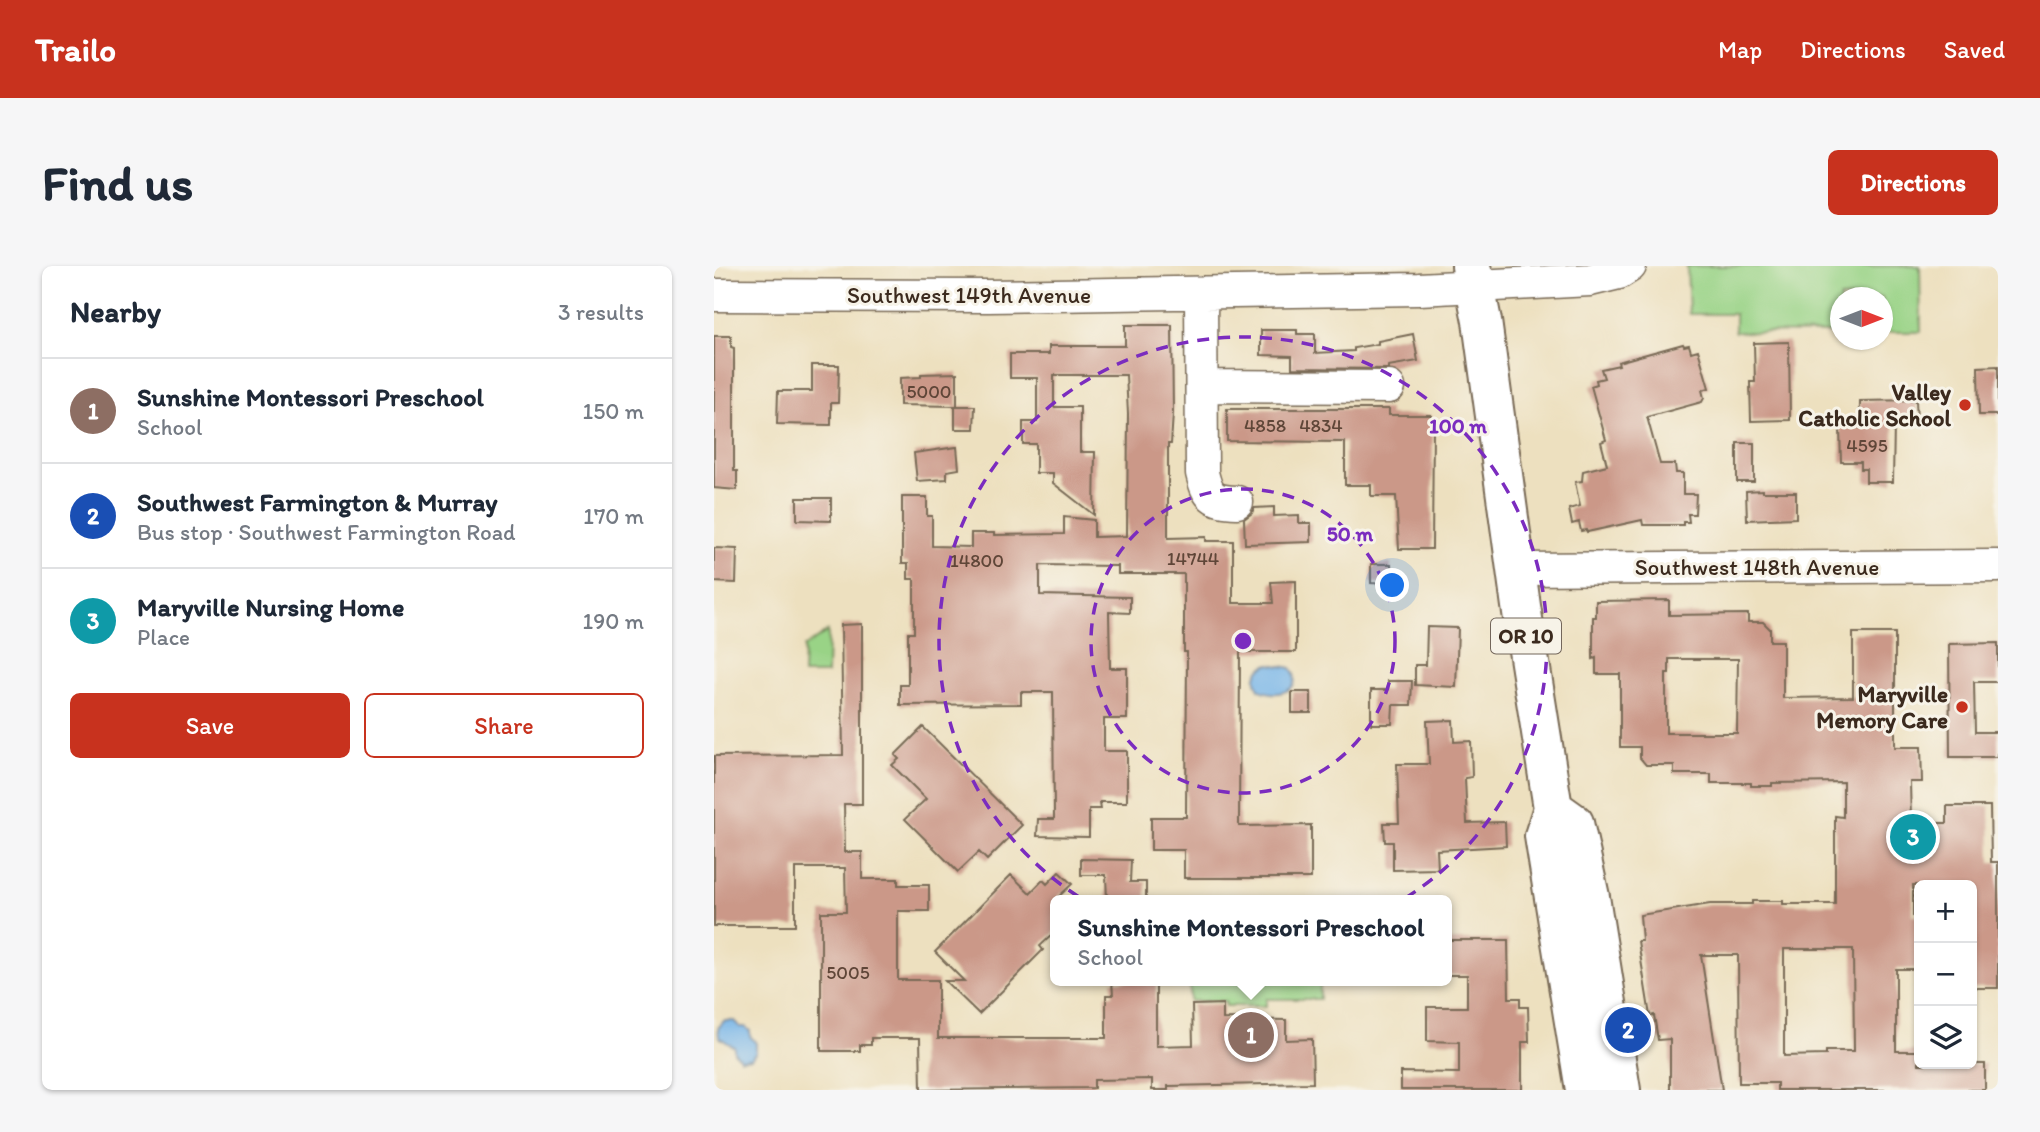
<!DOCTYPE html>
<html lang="en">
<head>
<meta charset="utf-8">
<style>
	:root { --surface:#fff; --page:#f6f6f7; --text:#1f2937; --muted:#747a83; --line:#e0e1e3; --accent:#c8321e }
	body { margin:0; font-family:Itim,sans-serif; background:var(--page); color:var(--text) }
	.controls { position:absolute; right:21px; bottom:21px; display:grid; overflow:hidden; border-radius:10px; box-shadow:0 2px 5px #0004 }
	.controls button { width:63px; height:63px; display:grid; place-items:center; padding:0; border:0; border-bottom:2px solid var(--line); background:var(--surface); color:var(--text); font:35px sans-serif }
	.compass { position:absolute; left:1116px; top:21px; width:63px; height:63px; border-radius:50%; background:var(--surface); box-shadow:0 2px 5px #0004; rotate:90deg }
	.you { position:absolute; left:679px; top:320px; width:24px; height:24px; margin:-18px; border:5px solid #fff; border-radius:50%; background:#1a73e8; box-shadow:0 0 0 10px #1a73e833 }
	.badge { display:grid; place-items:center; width:46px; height:46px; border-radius:50%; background:var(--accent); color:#fff; font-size:23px; font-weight:700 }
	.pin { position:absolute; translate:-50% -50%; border:4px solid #fff; box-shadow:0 2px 7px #0006 }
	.popup { position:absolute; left:336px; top:629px; width:402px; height:91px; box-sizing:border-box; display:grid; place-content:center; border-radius:10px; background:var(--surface); filter:drop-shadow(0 2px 5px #0005); font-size:23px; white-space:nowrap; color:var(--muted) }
	.popup b { font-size:26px; color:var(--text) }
	.popup::after { content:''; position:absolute; left:50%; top:100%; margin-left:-14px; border:14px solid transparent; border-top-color:var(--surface) }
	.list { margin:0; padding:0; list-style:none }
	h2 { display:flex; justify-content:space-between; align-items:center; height:91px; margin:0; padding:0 28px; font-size:30px }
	h2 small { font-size:23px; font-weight:400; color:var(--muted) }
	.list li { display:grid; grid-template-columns:46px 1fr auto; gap:21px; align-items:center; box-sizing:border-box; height:105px; padding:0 28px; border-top:2px solid var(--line) }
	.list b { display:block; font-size:26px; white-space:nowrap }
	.list p { margin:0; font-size:23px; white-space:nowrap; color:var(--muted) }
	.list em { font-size:23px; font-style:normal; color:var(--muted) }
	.actions { display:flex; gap:14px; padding:21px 28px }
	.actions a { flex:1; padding:16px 0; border:2px solid var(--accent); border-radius:10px; text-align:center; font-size:24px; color:var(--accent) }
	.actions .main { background:var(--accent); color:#fff }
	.icon { flex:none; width:38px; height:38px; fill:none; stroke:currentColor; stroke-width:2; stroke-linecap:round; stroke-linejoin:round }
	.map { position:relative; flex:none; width:1284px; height:824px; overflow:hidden; border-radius:10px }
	header { display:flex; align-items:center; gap:42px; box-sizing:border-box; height:98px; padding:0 35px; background:var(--accent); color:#fff }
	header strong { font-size:33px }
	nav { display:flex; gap:38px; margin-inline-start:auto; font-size:24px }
	.intro { display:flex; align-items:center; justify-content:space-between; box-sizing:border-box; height:168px; padding:0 42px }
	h1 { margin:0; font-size:49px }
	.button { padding:18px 32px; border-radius:10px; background:var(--accent); color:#fff; font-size:24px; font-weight:700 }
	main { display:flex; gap:42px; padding:0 42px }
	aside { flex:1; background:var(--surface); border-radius:10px; box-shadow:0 2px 5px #0004 }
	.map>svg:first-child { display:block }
</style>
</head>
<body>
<header>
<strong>Trailo</strong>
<nav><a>Map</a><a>Directions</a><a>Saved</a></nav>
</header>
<div class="intro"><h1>Find us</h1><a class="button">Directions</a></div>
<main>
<aside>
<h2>Nearby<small>3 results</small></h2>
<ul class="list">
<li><span class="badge" style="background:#8d6e63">1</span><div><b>Sunshine Montessori Preschool</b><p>School</p></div><em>150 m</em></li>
<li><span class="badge" style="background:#1a4fb4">2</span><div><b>Southwest Farmington &amp; Murray</b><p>Bus stop · Southwest Farmington Road</p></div><em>170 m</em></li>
<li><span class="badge" style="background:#0f9aa8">3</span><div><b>Maryville Nursing Home</b><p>Place</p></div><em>190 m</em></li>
</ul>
<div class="actions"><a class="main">Save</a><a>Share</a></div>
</aside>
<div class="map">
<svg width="1284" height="824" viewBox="0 0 1284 824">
	<rect width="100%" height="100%" fill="#f7f3e8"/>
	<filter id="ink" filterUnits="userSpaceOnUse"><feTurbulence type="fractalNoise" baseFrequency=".0143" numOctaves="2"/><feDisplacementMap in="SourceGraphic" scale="14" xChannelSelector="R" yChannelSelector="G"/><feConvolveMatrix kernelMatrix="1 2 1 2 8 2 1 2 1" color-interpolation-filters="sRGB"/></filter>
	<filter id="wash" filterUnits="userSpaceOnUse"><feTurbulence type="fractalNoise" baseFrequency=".00686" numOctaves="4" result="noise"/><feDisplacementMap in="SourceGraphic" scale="28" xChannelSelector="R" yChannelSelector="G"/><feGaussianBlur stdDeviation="1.57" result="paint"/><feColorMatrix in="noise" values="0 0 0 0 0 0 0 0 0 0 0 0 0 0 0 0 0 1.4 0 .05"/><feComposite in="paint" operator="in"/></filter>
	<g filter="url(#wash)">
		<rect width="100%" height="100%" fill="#ede0bf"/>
		<path fill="#99d386" stroke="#6a7e52" stroke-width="2" d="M973,0H1206L1207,66H1169L1168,32H1126V67L1021,66V48H975Z
			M114,365L113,408H89L90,381Z
			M476,715H606V733H552V740H512L511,735H476Z"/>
		<path fill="#75b4e8" stroke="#586f83" stroke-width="2" d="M556,398L577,402C591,425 562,433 545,423C538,411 543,402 556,398Z
			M10,755H20L26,761H31L36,765V770L42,777V786L37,792L27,793L20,786V781L5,771L4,762Z"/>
		<g id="blocks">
			<path fill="#cb9888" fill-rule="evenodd" d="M411,59H458L459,147L457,178H454V272L492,271V275H519V337H559L557,316L582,315V386H526L525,560L597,559V612H470V584H437V551H472L473,386H470V308H404V300L326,299V329L416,331V347L395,346L396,402H413V453H390V485H413V536H386L387,543H375V571L323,570L324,553H340L339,426H307V438L186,439V419H194V367H200V313H194V297H188V231H213V250H218V280L257,281V267H280V269L350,268V251L380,254V271L413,270L414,148L412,109H340V141H366V186H381L380,249L339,217V207H322V178H309V156H323V112H296V88H335V80H411Z
				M547,64H583V68H601V87L640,85V82L664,78V75L699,68L704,95L674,100V103L578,102V90L547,89Z
				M0,70H17V81L20,82V205H23V224L0,222Z
				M1075,76L1076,154L1037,155L1036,116H1041L1040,77Z
				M969,78L970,80L975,79L977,86L984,84L995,122L988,124L990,132L988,136L933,151L946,198H961L962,207H969V228H982L981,248H974L975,256H969V259H929L928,254L873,266L872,264L867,265L865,256L858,258L855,243L866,240L861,216L868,215L869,205L893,199L887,176L892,174L877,120L883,118L882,114L890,112L887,103L905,99L904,96Z
				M98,99H125L124,137H117V159L63,158L64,125H98Z
				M1284,100V149H1265L1264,101Z
				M243,107V140H261L260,163H241V140L186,139V112L207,111V108Z
				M1202,134L1203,156L1180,157L1179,216H1152V203H1147V196H1127L1126,162H1146V135Z
				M513,143H675V149H717V159H719L718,283H685L682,230H657V219H631V176L513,175Z
				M1023,177H1040V216H1023Z
				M243,181L245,203L233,205V213L203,215L200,187Z
				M1049,224V226H1082V252L1033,254L1032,225Z
				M83,232H117V255L83,254Z
				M560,241V250L585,249V257H597V276L531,278L530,253L538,247L540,242Z
				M0,282L23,283L22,317L0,316Z
				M657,298H677V318L657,317Z
				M955,334V349L1034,348V356H1049L1056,363V375H1069V432L1139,431V367H1181V481H1207L1208,516H1196L1197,557H1233V540H1276L1277,596H1284V722H1258V619H1199V650H1205V703H1182V785H1205V798H1271V824H1063V817H1025L1024,689H987L1008,824H956V773L944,774L940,749L936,750L924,675H928L926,649L996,638H1038V635H1069V638H1121V550L1129,551V516L1058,517V520H1037V517H997V508H960V499H932L926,492V481H906V408H882V392L879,393V351H882V335ZM955,393H1024L1023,467H952V407H955ZM1070,683H1139L1140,785H1112V789L1070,790Z
				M148,358V538H130L131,586H148V613H184V619H215V645H184V714H224V772H392V729H399L398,715H442V780L479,779L478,739L509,738V753L572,754V774L598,773L599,817L454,820V824H438V813L380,814V822L207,824L206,772H157V779H146V785H107V646H132L131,602H81V660H0V490L129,489L127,359Z
				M713,361L744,362L742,421L701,419V399H712Z
				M1284,377V416H1260L1261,466H1284V491H1236L1235,378Z
				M674,415H698L697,439H679L678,458H657V424H674Z
				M578,426H597V447H578Z
				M739,454L740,476L757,475L758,511L751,512L753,557L791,556L792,580L723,584L724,603L679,604V576H671L670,557H685L683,498H715L713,455Z
				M209,461L308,559L273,594L265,586L244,606L191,553L212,533L178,499L185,493L181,489Z
				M367,593L417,594L416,616H432V634H393L392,609H367Z
				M345,606L358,618L341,634V666L326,680L329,684L265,748L231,715H250L221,686L297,609L316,627L329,614L333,618Z
				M733,674H794L795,732H806V741H814L815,776H808V824H687V806L745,807V776L713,775V741H753V709H733Z"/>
		</g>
	</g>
	<g filter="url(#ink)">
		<use href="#blocks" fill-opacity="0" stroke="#796a56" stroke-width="2"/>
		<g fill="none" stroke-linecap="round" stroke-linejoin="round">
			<defs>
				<path id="minor" d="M487,27L488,207C494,231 498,235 523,236
					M0,29L274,30L705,23L876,14L905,7L916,0
					M489,120L675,121
					M803,303L1284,300"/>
				<path id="major" d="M757,0L768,55L807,340L839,542L830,570L871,824
					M839,542L860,557L876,631L907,824"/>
			</defs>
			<use href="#minor" stroke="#796a56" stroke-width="35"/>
			<use href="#major" stroke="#796a56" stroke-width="42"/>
			<use href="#minor" stroke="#fff" stroke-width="32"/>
			<use href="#major" stroke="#fff" stroke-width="38"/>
		</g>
	</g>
	<g fill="none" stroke="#7b2cbf" stroke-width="3.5" stroke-dasharray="12 9">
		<circle cx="529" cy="375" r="152"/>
		<circle cx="529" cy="375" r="304"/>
	</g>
	<g fill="#c8321e" stroke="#f7f3e8" stroke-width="2.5">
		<circle cx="1251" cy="139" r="7"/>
		<circle cx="1248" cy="441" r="7"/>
	</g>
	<g text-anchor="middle" stroke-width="6" stroke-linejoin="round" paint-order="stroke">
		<g font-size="19" fill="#5f4638">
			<text x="215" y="132">5000</text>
			<text x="551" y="166">4858</text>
			<text x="607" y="166">4834</text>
			<text x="1153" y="186">4595</text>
			<text x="479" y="299">14744</text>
			<text x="263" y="301">14800</text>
			<text x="134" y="713">5005</text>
		</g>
		<rect fill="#f7f3e8" stroke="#73665b" stroke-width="2" x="777" y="352.5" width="70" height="35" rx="5"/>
		<g font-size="21" font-weight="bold" fill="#3b2a1e">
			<text x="812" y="377">OR 10</text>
		</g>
		<g font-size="23" fill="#3b2a1e" stroke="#f7f3e8">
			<text x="255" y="37">Southwest 149th Avenue</text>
			<text x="1043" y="309">Southwest 148th Avenue</text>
		</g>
		<g font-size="23" font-weight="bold" fill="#3b2a1e" stroke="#f7f3e8" text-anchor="end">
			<text x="1237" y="134">Valley<tspan x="1237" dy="26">Catholic School</tspan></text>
			<text x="1234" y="436">Maryville<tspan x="1234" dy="26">Memory Care</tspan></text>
		</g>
	</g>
	<circle cx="529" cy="375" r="10" fill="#7b2cbf" stroke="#f7f3e8" stroke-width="3.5"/>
	<g font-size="21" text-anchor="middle" font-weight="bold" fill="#7b2cbf" stroke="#f7f3e8" stroke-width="6" stroke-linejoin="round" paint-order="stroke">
		<text x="744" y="167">100 m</text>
		<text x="636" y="275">50 m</text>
	</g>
</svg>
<div class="controls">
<button>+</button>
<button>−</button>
<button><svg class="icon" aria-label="layers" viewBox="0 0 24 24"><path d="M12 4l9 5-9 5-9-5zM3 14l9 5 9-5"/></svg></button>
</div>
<svg class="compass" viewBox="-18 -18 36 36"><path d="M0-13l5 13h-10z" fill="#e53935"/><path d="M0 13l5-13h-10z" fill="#747a83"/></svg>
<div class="you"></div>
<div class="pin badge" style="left:537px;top:769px;background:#8d6e63">1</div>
<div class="popup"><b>Sunshine Montessori Preschool</b>School</div>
<div class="pin badge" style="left:914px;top:764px;background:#1a4fb4">2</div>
<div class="pin badge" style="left:1199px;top:571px;background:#0f9aa8">3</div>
</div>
</main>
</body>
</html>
